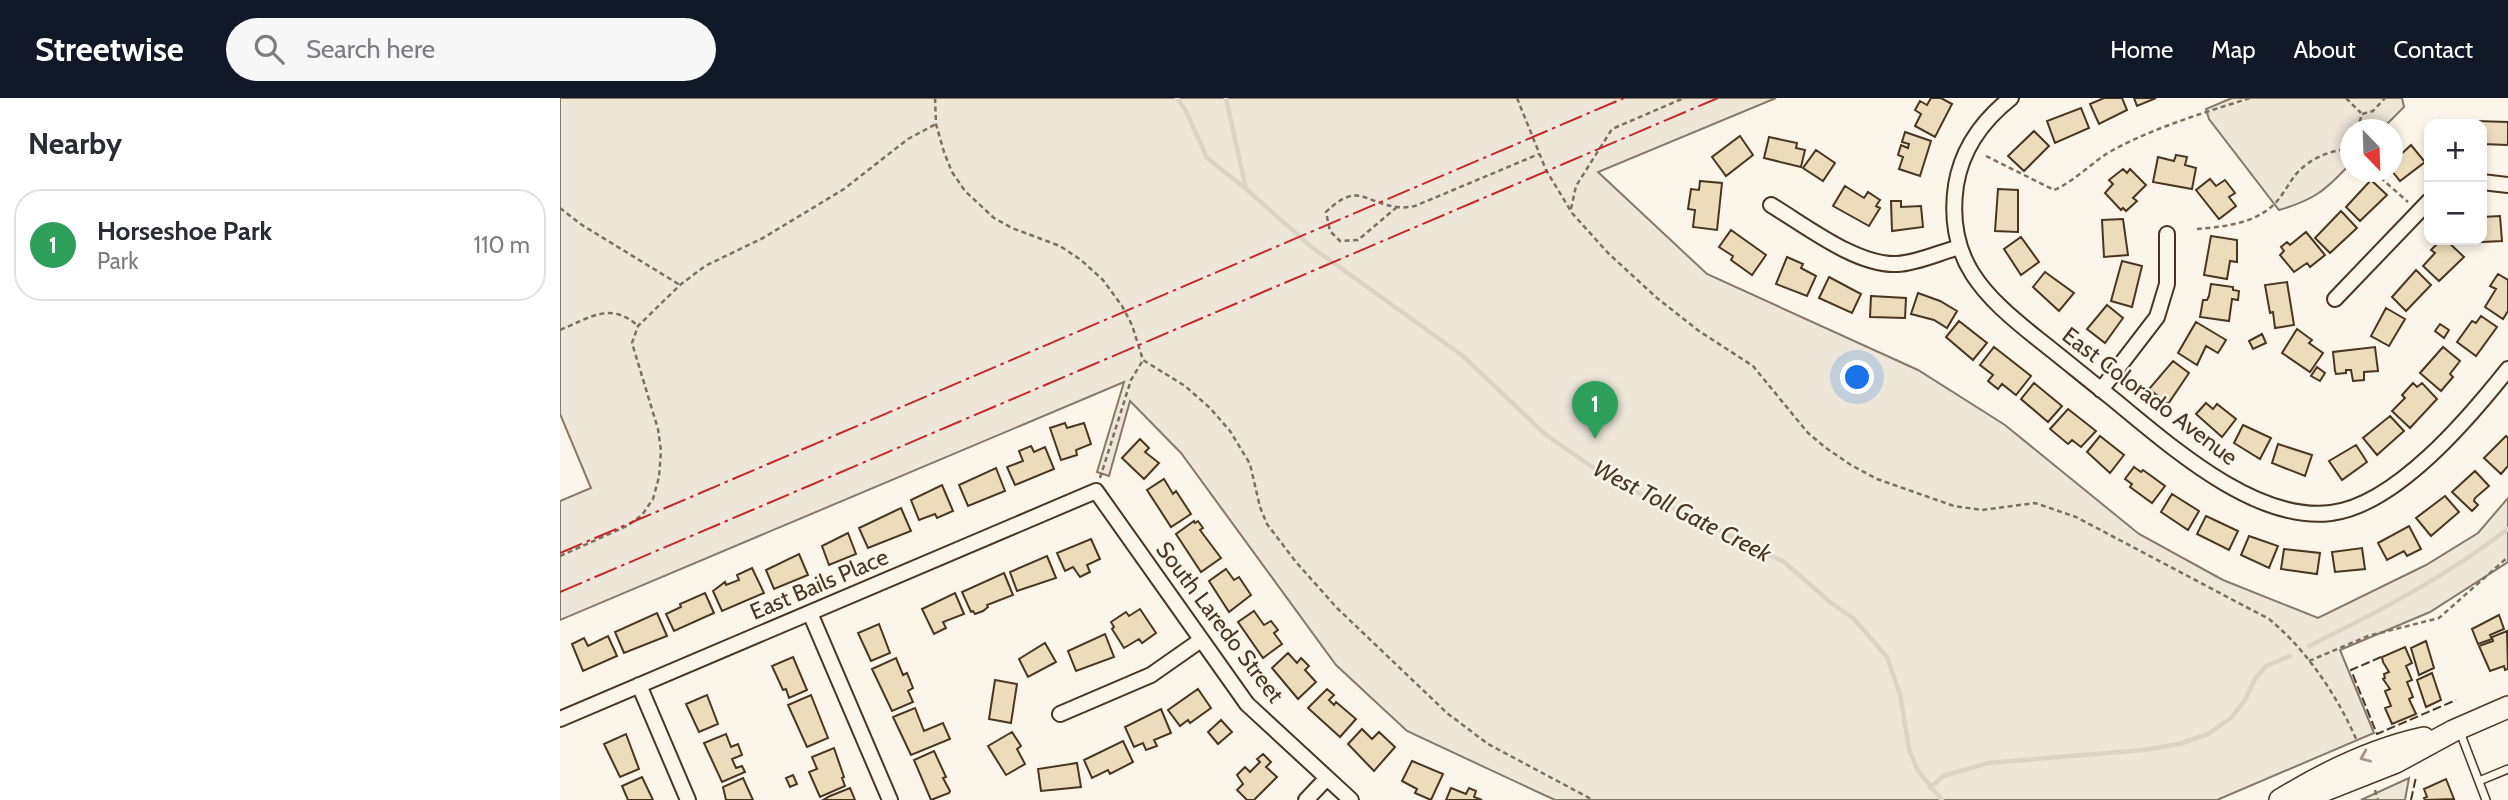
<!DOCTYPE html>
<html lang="en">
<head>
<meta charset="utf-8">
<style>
	:root { --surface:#fff; --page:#f7f7f7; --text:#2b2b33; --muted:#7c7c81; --line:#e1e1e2; --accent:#111827 }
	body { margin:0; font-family:Cabin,sans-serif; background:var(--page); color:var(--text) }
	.controls { position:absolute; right:21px; top:21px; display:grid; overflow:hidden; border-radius:14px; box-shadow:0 4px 10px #0003 }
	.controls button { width:63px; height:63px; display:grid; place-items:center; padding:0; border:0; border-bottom:2px solid var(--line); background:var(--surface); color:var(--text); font:35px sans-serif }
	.compass { position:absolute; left:1780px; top:21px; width:63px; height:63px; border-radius:50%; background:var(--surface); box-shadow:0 4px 10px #0003; rotate:157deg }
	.you { position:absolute; left:1298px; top:280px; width:24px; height:24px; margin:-18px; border:5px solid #fff; border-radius:50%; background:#1a73e8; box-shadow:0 0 0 10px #1a73e833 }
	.badge { display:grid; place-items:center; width:46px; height:46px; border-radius:50%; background:var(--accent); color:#fff; font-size:23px; font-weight:700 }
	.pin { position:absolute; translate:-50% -58px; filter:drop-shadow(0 2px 4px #0008) }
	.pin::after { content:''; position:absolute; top:37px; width:24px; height:21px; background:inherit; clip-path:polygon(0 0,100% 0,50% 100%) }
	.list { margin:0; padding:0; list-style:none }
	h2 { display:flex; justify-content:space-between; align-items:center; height:91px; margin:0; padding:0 28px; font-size:30px }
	h2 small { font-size:23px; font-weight:400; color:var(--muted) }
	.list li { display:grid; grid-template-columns:46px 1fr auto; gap:21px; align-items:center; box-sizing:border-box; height:112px; margin:0 14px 14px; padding:0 14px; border:2px solid var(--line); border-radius:28px }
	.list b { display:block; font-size:26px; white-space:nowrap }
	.list p { margin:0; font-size:23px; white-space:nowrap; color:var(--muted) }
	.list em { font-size:23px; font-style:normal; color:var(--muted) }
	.icon { flex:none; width:38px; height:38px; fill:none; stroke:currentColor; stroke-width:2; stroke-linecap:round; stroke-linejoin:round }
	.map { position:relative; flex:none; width:1948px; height:702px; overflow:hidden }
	header { display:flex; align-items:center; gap:42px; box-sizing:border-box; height:98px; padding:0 35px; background:var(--accent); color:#fff }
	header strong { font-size:33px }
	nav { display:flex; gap:38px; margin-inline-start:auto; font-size:24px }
	.search { width:490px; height:63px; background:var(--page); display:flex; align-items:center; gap:18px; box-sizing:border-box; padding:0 24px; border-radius:38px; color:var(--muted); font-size:26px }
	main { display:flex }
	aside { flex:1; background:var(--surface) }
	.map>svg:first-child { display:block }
</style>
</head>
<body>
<header>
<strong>Streetwise</strong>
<div class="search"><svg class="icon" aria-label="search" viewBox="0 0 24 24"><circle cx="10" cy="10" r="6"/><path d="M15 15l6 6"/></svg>Search here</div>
<nav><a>Home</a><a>Map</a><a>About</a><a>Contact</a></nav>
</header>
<main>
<aside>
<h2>Nearby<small></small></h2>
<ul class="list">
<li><span class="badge" style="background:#2e9e5b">1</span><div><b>Horseshoe Park</b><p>Park</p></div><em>110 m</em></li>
</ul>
</aside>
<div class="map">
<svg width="1948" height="702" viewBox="0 0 1948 702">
	<rect width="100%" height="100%" fill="#fbf6e9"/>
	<path fill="#ede6d9" stroke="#887966" stroke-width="2" d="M0,0H1216L1038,74L1147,176L1358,272L1445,327L1579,436L1663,482L1758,520L1866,467L1918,435L1948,400V464L1870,514L1780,552L1814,635L1657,702H995L847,633L776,567L621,355L570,303L549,378L537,374L564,284L0,522V403L31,390L0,316Z
		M1672,0H1842L1844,9L1822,31L1790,32V66C1766,92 1754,102 1719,112L1649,21L1646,11Z
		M1849,680L1845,702H1801Z"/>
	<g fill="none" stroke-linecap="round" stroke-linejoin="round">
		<path stroke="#dcd4c6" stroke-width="4.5" d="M617,0L626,13L647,60L686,91L753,150L903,258L986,337L1054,384L1120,413L1224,464L1270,504L1294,521L1327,559L1340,596L1349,651L1358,673L1382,702
			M666,0L686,91
			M1749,548C1818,514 1887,478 1948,431
			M1370,690L1383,678L1428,665L1584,652L1619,646L1648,636L1672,619L1685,602L1695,581L1706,568L1730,558"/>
	</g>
	<path fill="#ecdcbc" stroke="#4a3520" stroke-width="2" d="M1371,0H1381L1392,6L1375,39L1355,28L1361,16L1355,12L1360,3L1367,7Z
		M1544,0H1562L1567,12L1539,26L1530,6Z
		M1574,0H1596L1577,8Z
		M1521,10L1529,30L1495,45L1487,23Z
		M1916,23L1948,24V47L1922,46V26H1915Z
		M1474,33L1489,48L1464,73L1448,58Z
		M1345,34L1371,43L1360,78L1339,71L1343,59L1338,57L1341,47L1348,50L1349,46L1342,44Z
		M1180,38L1193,57L1166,78L1152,59Z
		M1209,39L1237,45L1236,50L1245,52L1241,69L1204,60Z
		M1851,47L1865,64L1840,83L1832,73V53L1838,59Z
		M1256,52L1275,65L1263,83L1243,70Z
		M1616,57L1627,59L1625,67L1636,70L1632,91L1593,84L1598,59L1614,63Z
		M1563,71L1567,75L1570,71L1586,87L1573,100L1577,103L1566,113L1563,110L1561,112L1545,95L1553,86L1549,82Z
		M1650,81L1656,88L1665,82L1675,95L1669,99L1676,108L1659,121L1636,92Z
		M1811,82L1827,97L1800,123L1786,109Z
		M1140,83L1162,85L1157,132L1133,129L1135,112L1128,111L1131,91L1139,92Z
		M1285,88L1304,100L1308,94L1320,102L1316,108L1320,110L1309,128L1273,108Z
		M1438,91L1458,92V134L1435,133Z
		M1331,103H1341V109L1361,108L1363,129L1332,133Z
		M1781,113L1797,130L1770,155L1755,140Z
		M1940,118L1942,143L1902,145V142H1922V119Z
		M1563,121L1568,157L1544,159L1542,122Z
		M1171,132L1206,157L1192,177L1171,162L1173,158L1159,149Z
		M1746,134L1765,157L1750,169L1747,165L1734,174L1720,157L1724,153L1721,149L1727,144L1730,147Z
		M1651,138L1677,142V164L1670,163L1667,181L1644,177Z
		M1461,139L1479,164L1461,177L1444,151Z
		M1881,142H1886L1904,159L1879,183L1863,168L1875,155L1871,152Z
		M1227,159L1243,166L1241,170L1256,178L1247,198L1216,186Z
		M1562,163L1582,168L1572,209L1551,203Z
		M1856,172L1871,187L1846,213L1832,199Z
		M1485,174L1514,195L1499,213L1473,189Z
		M1938,176L1948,182V213L1943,221L1925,209L1936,191L1930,188Z
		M1269,179L1301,196L1292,215L1259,200Z
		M1727,184L1734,227L1715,230L1713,214L1710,215L1705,187Z
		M1651,186L1673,189V192L1679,193L1678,202L1672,201L1669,223L1640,219L1643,202H1647L1649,198Z
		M1358,195L1380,203L1397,213L1387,230L1374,222L1351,216Z
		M1311,198L1346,200L1345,220L1310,219Z
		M1547,207L1563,220L1545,245L1527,231Z
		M1826,210L1845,221L1829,248L1811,238Z
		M1921,218L1937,229L1916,258L1897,244L1912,223L1916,225Z
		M1399,223L1427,245L1413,262L1386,239Z
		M1636,224L1666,242L1658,255L1646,248L1637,267L1618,255Z
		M1880,226L1889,232L1884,240L1875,233Z
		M1737,231L1752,242L1749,245L1763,255L1750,274L1722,255Z
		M1702,236L1706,245L1693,251L1689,243Z
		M1434,249L1471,278L1456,297L1442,286L1438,291L1428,283L1433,277L1420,267Z
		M1815,249L1818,273L1804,274V282L1793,283L1791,272H1786V275L1776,276L1775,273L1773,254Z
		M1883,249L1900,263L1890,276L1893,279L1881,293L1860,275Z
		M1613,263L1629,275L1608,306L1589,291Z
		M1757,269L1765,275L1760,283L1751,278Z
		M1474,285L1502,308L1488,324L1461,301Z
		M1853,285L1857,289L1862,285L1877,301L1850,330L1832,313L1845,300L1842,297Z
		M1646,305L1653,311L1657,306L1676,321L1662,339L1636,316Z
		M1508,311L1536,333L1521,349L1512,342L1508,346L1490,331Z
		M1830,318L1844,333L1817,357L1803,340Z
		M505,325L507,330L524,325L531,346L516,352L517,357L501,362L490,330Z
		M1683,327L1711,340L1700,361L1674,345Z
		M1540,338L1564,357L1550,375L1527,354Z
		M1946,338L1948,340V368L1941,376L1924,360Z
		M580,341L589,350L585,354L599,365L584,381L562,360Z
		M1718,346L1752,357L1745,378L1712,365Z
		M1796,347L1807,364L1782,382L1769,363Z
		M471,348L474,354L485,349L494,371L455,387L447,369L463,363L459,353Z
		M1574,369L1581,374L1583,372L1605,388L1592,405L1570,389L1572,386L1565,381Z
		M436,370L445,393L408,408L399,387Z
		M1915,373L1929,388L1915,400L1914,403L1918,407L1912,413L1892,394Z
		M604,381L613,396L616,393L631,416L611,429L587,392Z
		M382,387L393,413L377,420L375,416L359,422L351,402Z
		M1612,396L1639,413L1628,432L1601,414Z
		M1885,398L1899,414L1871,438L1856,420Z
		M341,410L351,433L308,450L299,430Z
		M1646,418L1678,433L1669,452L1637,436Z
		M634,423L635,425L638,423L643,430L640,432L661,460L641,474L616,436Z
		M1849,428L1861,451L1847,458L1844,453L1827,462L1818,445Z
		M288,435L296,456L269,467L262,448Z
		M1689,438L1718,448L1709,470L1681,457Z
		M531,441L540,461L527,467L530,474L520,479L513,469L505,473L497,455Z
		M1802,450L1805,471L1775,474L1772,454Z
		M1724,451L1760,455L1757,476L1721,471Z
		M239,456L248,477L214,491L206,472Z
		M487,458L496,480L457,493L450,474Z
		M192,470L204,495L162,513L153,493L165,484L166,487L179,482L177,477Z
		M666,471L674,482L679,479L691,497L669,514L649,483Z
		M444,475L453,497L427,507L428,509L423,513L415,516L413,513L411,514L402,494Z
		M145,495L154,515L114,533L106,516L121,509L120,506Z
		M395,495L404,516L383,524L386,530L374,536L362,511Z
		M580,511L596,535L582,545L579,541L564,550L552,531L554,529L551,524L566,514L569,518Z
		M694,513L704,527L711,523L718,532L714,535L722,546L703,560L678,524Z
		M97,515L107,538L64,555L55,534Z
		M1939,517L1944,531L1930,537L1932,541L1918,546L1912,531Z
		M319,526L330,555L311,563L298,535Z
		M1947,533L1948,571L1945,572L1944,568L1930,573L1919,548L1933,543L1932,539Z
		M545,536L554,559L516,573L508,553Z
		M48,538L57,558L23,573L12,546L24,540L28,548Z
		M1866,543L1874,570L1859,577L1851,550Z
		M485,545L496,564L468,579L459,561Z
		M1845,549L1852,565L1846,568L1852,582L1847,584L1853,599L1849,601L1856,616L1832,626L1825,610L1831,608L1825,593L1830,591L1823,581L1825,580L1824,576L1829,574L1823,564L1822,559Z
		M728,555L737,565L741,560L749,568L745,572L756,584L738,601L712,570Z
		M233,559L247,592L229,600L226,591L223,592L212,568Z
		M336,560L343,577L347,575L353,590L348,593L353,604L332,613L312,571Z
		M1872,575L1881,602L1866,609L1857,582Z
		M435,582L457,586L451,625L429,621Z
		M638,591L651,610L630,625L628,622L620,628L608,612Z
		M767,591L774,597L769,602L774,607L776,604L796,621L780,639L748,610Z
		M147,597L158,626L139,634L126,606Z
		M251,597L268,640L247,649L228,607Z
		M355,610L364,633L383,625L390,641L351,657L333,619Z
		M601,611L611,635L594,642L597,648L586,652L583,645L574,649L565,629Z
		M661,622L672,634L658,646L648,634Z
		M802,631L812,641L819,634L835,649L814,673L788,646Z
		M452,634L461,648L457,651L465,666L446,677L428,648Z
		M66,636L79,671L60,679L44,646Z
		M166,636L171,649L178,646L182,657L172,661L176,670L182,668L185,674L162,684L144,645Z
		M563,643L573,664L550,676L548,672L532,680L524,662Z
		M274,650L284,679L282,680L285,688L260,699L249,674L257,671L252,659Z
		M374,653L386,679L383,680L390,693L389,695L371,702L354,662Z
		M703,656L711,664L706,669L717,679L694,702H687L677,692L683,686L677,677L685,669L690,674L700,664L697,661Z
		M852,663L883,676L871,702L855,695L857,691L842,683Z
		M517,665L521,689L481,693L478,671Z
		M233,677L237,686L230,689L226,680Z
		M82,679L93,702H68L62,688Z
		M183,680L193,702H166L163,689Z
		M1886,681L1894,701L1865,702L1864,700L1867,699L1864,691Z
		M290,690L295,702H263L270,698Z
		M891,690L906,696L909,690L916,693L914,699L922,702H886Z"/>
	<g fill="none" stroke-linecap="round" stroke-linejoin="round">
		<defs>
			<path id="lane" d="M1900,634L1926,702
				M1919,683L1948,671"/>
			<path id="street" d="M1451,0C1423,22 1402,51 1396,87C1385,162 1424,198 1478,241C1501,259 1524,278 1548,297C1605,343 1693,425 1771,415C1836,407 1909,320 1948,271
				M1922,84L1948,87
				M1211,107C1246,128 1297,168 1337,166C1358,165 1380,154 1400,149
				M1775,201L1869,103
				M1541,292L1597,219L1607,186V136
				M250,515L330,702
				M79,587L128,702
				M500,616L591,577L641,542
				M0,621L536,393L687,606L791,702
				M746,702L766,681"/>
			<path id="secondary" d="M1720,702C1764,675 1813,651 1864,640
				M1740,702L1836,664L1893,633L1948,609"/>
		</defs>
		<use href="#lane" stroke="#4a3520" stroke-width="10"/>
		<use href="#street" stroke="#4a3520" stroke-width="18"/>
		<use href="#secondary" stroke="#4a3520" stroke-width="24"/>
		<path stroke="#7f6f5c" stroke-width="2.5" stroke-dasharray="5 3.5" stroke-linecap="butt" d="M375,0L376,26L384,54L392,74L405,93L434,120L452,130L500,148L521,162L543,182L562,208L572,227L583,262L625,288L650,310L670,333L690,366L700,409L707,426L736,464L777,510L887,615L928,646L1033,702
			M957,0L986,72L1012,115L1048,155L1097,200L1139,233L1193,268L1248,335L1266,350L1291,367L1317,381L1394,408L1422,412L1475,405L1516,419L1709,521C1747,552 1778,599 1797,643
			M1786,0L1801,15
			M1797,32L1802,16L1813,13L1825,0
			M1426,58L1494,92C1514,84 1533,63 1553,52C1596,29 1643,15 1690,0
			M1814,74L1848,104
			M837,109L798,142L780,143L770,133L766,114C799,82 805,106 838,109C843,110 849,109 855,108L979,56
			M0,110L22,127L120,187
			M1011,111L1016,88L1052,31L1124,0
			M1637,131C1662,129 1690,126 1710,110C1720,102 1726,90 1733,80C1746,62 1769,52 1790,51
			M0,232C29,220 51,203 78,228
			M540,380L571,282L583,262
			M0,458L67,428L82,417L93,401L99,379L101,353L98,331L72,245L78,228L120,187L145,168L203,140L284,91L348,41L376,26
			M1749,563L1808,538L1879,520L1948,459
			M1815,692L1818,702"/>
		<use href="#lane" stroke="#fbf6e9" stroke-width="7"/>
		<use href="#street" stroke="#fbf6e9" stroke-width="14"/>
		<use href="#secondary" stroke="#fbf6e9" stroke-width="21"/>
		<path stroke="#4a3520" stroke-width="2" stroke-dasharray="9 3.5" stroke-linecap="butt" d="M1821,559L1791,572L1817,636L1896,602
			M1851,702L1856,679"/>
		<path stroke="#c62828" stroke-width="2" stroke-dasharray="24 5 3.5 5" stroke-linecap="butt" d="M0,455L1064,0
			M0,494L1158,0"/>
	</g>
	<defs><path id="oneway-chevron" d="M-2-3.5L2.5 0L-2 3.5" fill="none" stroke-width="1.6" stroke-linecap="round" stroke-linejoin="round" transform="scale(1.75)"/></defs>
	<use stroke="#a29684" href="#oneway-chevron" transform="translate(1805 659) rotate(157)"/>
	<g text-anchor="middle" stroke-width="5" stroke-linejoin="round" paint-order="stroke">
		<g font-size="23" fill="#4a3520" stroke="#fbf6e9">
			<text transform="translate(1590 298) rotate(37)" y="8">East Colorado Avenue</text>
			<text transform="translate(259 486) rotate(-23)" y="8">East Bails Place</text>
			<text transform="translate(660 524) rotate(53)" y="8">South Laredo Street</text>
		</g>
		<g font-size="24" font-style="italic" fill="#4a3520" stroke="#fbf6e9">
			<text transform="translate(1122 413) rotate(27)" y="8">West Toll Gate Creek</text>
		</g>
	</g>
</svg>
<div class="controls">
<button>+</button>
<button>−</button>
</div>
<svg class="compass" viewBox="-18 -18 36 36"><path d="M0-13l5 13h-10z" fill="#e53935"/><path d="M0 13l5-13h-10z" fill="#7c7c81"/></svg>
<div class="you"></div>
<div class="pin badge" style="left:1035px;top:341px;background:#2e9e5b">1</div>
</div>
</main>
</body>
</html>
